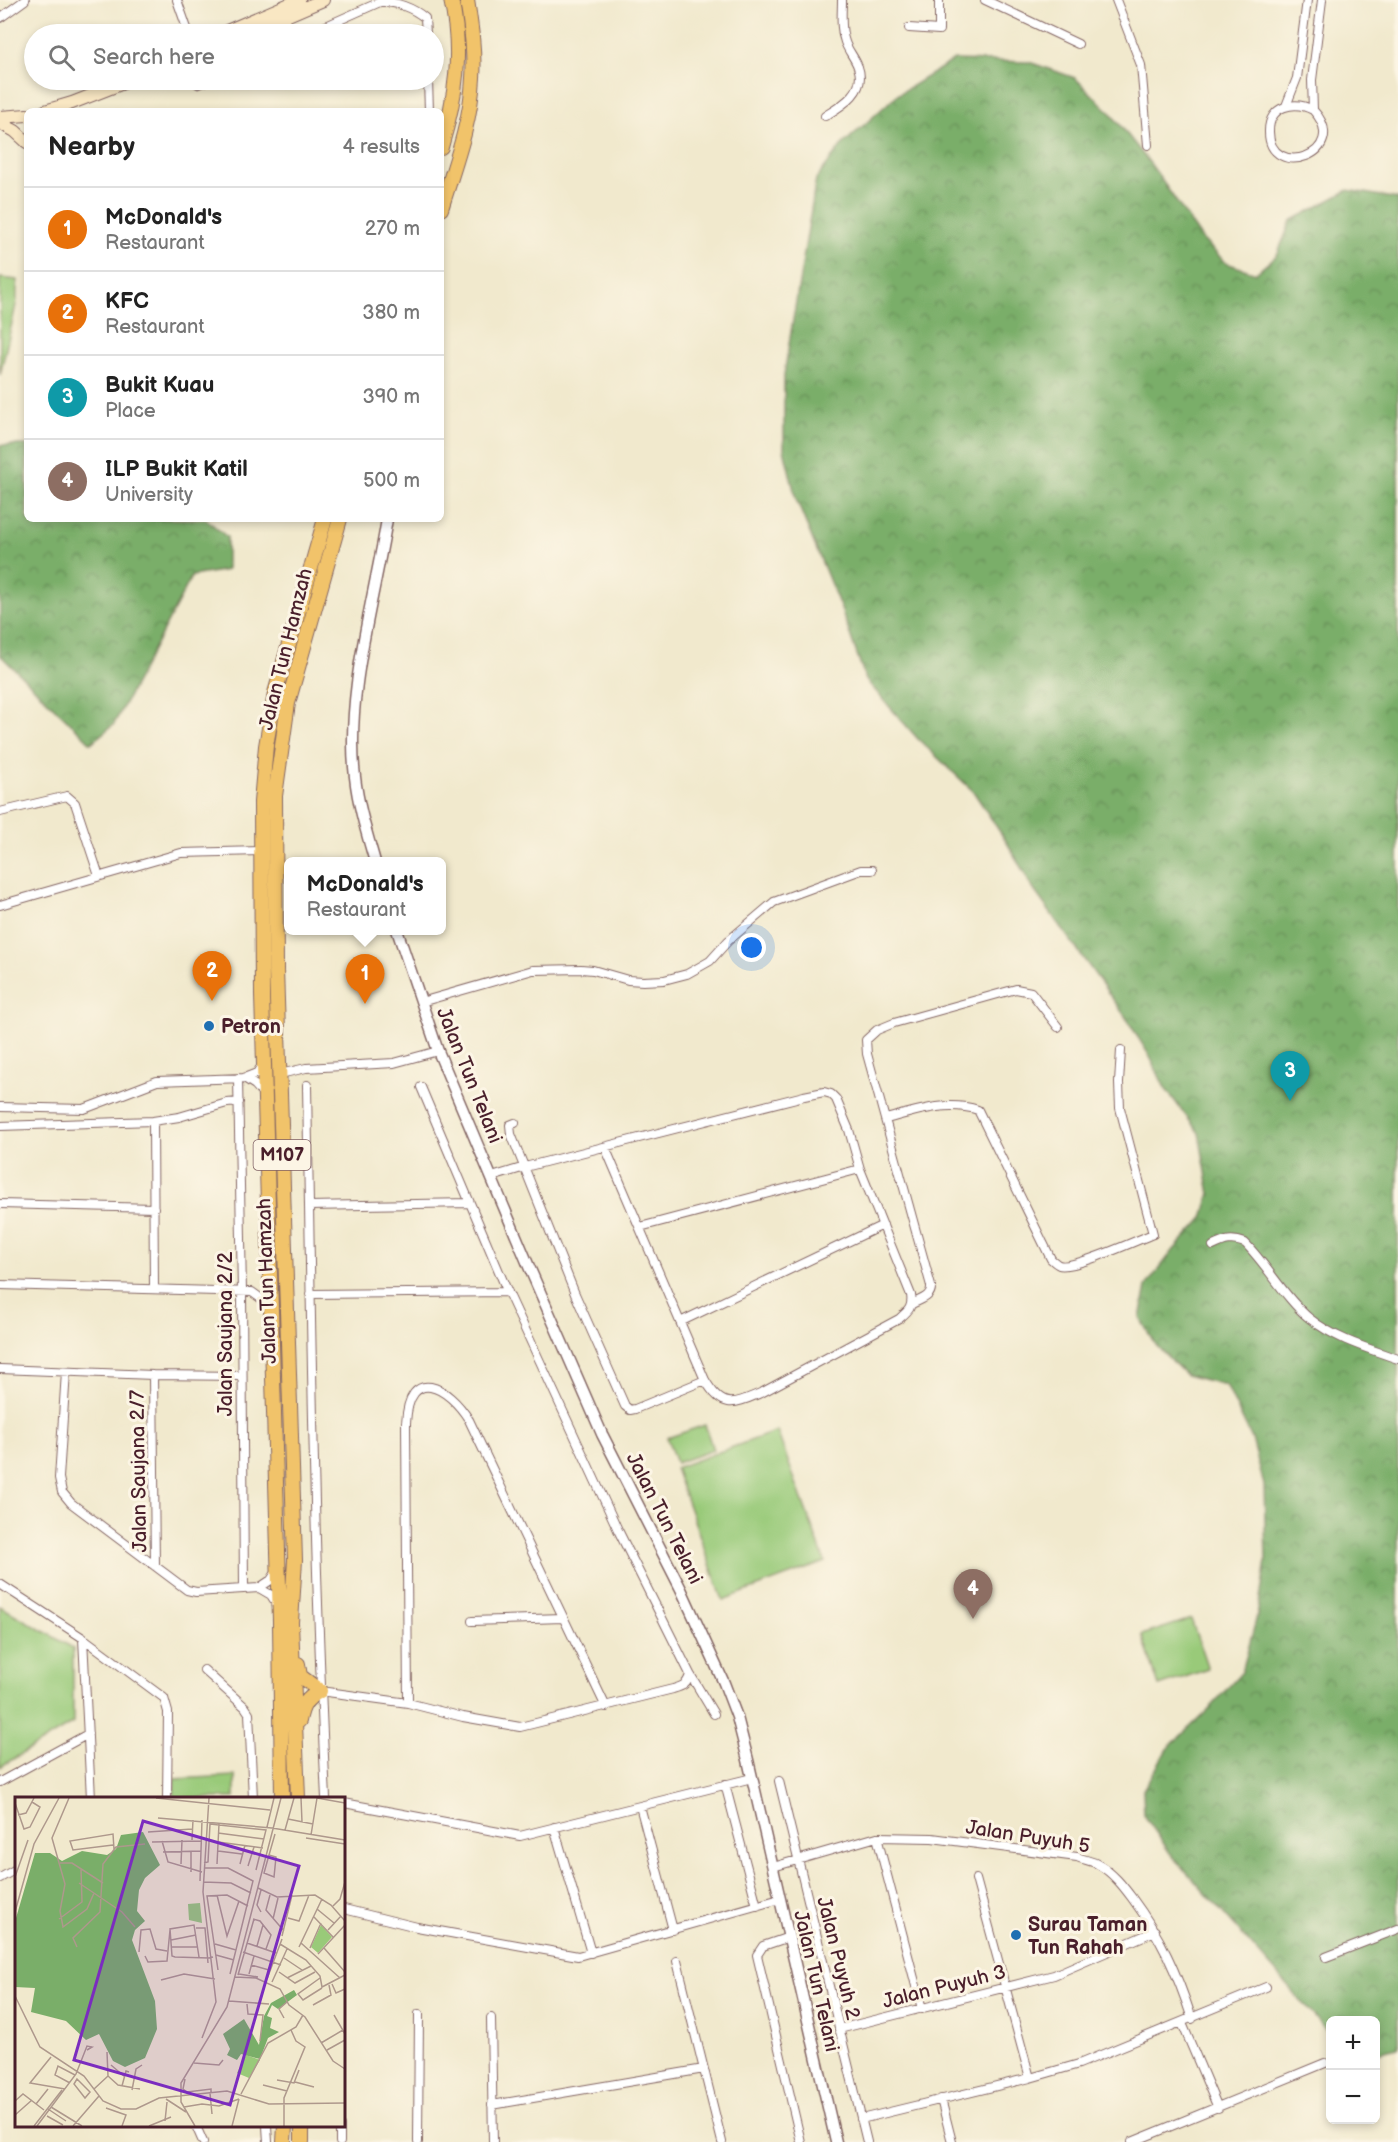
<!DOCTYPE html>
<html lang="en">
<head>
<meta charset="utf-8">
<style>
	:root { --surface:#fff; --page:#f2f2f2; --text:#222; --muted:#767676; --line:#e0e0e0; --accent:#1a73e8 }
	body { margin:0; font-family:"Balsamiq Sans",sans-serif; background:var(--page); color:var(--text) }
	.controls { position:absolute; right:18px; bottom:18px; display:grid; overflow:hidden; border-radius:9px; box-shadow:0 3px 9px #0003 }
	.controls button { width:54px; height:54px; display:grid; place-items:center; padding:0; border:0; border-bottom:2px solid var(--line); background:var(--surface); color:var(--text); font:30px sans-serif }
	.you { position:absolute; left:752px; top:948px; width:21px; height:21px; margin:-15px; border:4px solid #fff; border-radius:50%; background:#1a73e8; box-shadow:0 0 0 9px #1a73e833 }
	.badge { display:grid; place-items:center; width:39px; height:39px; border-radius:50%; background:var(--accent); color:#fff; font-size:20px; font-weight:700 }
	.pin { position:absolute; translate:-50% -50px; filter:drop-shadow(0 2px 3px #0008) }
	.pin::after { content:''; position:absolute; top:32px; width:21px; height:18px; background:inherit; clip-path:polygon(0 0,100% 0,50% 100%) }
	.popup { position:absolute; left:284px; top:857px; width:162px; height:78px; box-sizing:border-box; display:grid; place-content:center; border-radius:9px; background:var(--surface); filter:drop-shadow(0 2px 4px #0005); font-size:20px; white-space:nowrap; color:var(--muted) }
	.popup b { font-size:22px; color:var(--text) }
	.popup::after { content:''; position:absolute; left:50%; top:100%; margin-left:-12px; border:12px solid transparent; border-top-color:var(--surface) }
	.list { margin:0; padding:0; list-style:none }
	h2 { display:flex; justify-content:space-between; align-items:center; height:78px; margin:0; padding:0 24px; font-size:26px }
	h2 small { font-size:20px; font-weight:400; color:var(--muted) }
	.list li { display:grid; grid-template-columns:39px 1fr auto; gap:18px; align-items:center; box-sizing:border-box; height:84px; padding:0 24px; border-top:2px solid var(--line) }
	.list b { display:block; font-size:22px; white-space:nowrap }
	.list p { margin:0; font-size:20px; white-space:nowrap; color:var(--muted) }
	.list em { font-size:20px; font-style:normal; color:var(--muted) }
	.icon { flex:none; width:33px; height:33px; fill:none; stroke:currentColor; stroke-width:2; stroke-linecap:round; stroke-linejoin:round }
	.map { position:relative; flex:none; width:1398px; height:2142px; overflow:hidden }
	.search { position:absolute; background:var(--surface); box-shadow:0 3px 9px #0003; left:24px; top:24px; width:420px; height:66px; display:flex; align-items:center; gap:15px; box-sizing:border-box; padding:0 21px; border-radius:33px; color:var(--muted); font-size:22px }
	.panel { position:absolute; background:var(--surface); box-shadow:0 3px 9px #0003; left:24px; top:108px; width:420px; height:414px; border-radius:9px }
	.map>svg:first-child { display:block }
</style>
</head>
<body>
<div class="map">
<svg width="1398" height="2142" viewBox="0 0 1398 2142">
	<defs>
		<pattern id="forest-crowns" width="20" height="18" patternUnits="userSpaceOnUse" patternTransform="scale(1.5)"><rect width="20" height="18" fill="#7aae69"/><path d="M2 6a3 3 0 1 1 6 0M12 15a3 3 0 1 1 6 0" fill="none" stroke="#668d57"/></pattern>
	</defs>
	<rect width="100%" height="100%" fill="#fcf5e5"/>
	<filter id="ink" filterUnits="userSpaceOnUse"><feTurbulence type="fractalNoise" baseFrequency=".0167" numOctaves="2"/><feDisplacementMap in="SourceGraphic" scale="12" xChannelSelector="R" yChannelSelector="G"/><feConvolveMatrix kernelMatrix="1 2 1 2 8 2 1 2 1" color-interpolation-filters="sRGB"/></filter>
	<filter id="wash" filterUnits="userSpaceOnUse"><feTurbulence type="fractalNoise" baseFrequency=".008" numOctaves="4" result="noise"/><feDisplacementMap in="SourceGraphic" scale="24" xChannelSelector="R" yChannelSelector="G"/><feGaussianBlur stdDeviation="1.35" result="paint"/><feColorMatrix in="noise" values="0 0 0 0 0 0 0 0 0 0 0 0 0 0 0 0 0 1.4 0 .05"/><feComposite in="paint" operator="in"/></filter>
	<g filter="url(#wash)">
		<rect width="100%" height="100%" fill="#f1e9cd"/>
		<path fill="#99ca79" stroke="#727452" stroke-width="1.5" d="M0,278L17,280V301L0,375Z
			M705,1425L713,1450L676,1463L667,1438Z
			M777,1431L825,1562L723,1600L675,1468Z
			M0,1606L73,1648V1723L0,1767Z
			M1191,1619L1208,1669L1159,1686L1142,1635Z
			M235,1776V1798H174V1779Z"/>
		<path fill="url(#forest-crowns)" stroke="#62664a" stroke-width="1.5" d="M954,60L1029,62L1075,78L1109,111L1152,166L1202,239L1226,263L1256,273L1277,255L1291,221L1348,190L1398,199V2048L1376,2053V2020H1330V2034L1170,1853L1144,1815L1143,1790L1167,1749L1207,1711L1242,1672L1257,1616L1266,1561L1264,1485L1252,1439L1226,1385L1186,1375L1155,1344L1140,1318L1146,1286L1172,1252L1203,1218L1210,1194L1199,1133L1165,1088L1149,1055L1125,1016L1034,890L1006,841L973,791L918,739L866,680L841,609L796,499L784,449V375L816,179L841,146L897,95Z
			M0,445H27V519H206L227,537V570L192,576L114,724L91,743L0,655Z"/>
	</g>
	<g filter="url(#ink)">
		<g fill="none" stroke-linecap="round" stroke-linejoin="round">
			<defs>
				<path id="minor" d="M177,0L189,34
					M985,0L1078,44
					M1116,0L1141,65L1148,145
					M0,18L25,0
					M909,28L939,30V0
					M308,34L380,2C395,1 413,8 425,18L426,34
					M196,80L198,84L208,80
					M428,80L429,111
					M1286,106L1297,78L1307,0
					M1313,110C1294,100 1269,106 1269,131C1268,182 1354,154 1313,110L1312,80L1322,0
					M825,116C843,105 867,91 858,67C855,58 848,51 845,42C840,29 842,14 842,0
					M0,812L67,796L75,803L99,876
					M0,905L181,853L261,851
					M421,1002L533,970L581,969L593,970L628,980L643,981L664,980L687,974L710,961L728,941L774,902L861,870H872
					M280,1074L306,1068L394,1063L438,1051
					M238,1078L242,1292L244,1589
					M244,1078L255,1085L264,1095
					M307,1085C311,1323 314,1561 326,1798
					M0,1107L84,1109L157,1081L244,1078L257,1073L264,1062
					M886,1119C916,1111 947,1100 978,1110L1051,1259C1052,1260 1058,1265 1059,1265C1073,1270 1137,1240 1153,1234L1120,1108L1119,1083L1121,1050
					M153,1121L154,1289
					M515,1123L510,1125L511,1134L575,1294L625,1406L630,1410L635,1409L705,1380
					M0,1126L153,1121L179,1117L227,1103L239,1102
					M492,1177L525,1167L804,1096L824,1092L831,1094L836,1099L849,1130L860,1169L911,1295C913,1308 908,1311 899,1319L763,1392C734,1404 723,1411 705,1380L605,1147
					M0,1204L154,1208
					M309,1206L470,1203
					M640,1227L860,1169
					M1213,1246C1225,1240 1232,1238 1245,1243C1268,1266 1284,1297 1309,1318C1335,1339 1367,1348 1398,1359
					M0,1285L252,1292L263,1300L271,1310
					M310,1294L508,1292
					M912,1304C921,1299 932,1297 931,1286L867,1054L866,1040L877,1030L894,1023L1016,989L1031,992L1058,1027
					M680,1322L883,1225
					M0,1369L153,1375L242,1376
					M66,1372L59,1478L62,1492L71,1503L187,1590L196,1592L259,1588L271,1580L277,1571
					M153,1375L155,1566
					M0,1584L83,1638L164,1698L168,1712L167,1798
					M259,1588L271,1595L278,1606
					M472,1621L563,1618
					M83,1638L91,1798
					M204,1670L245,1707L249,1713L253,1798
					M690,1674L714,1714
					M320,1691L408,1703L463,1717L520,1727L673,1689C683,1686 688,1684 690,1674L618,1530L506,1288L421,1087
					M408,1703L406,1423C409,1365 448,1386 469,1420L606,1707
					M779,1781L867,2142
					M0,1782L88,1734
					M725,1784L757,1906
					M344,1803L520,1836L752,1778
					M640,1806L673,1930
					M554,1827L591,1953
					M877,1837L922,2009
					M773,1867L877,1837L932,1838L1077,1857C1084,1860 1093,1861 1099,1865C1113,1873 1123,1886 1132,1898C1161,1937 1177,1973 1192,2019
					M0,1878L16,1869
					M976,1879L1030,2078
					M344,1909L417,1927L578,1956L780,1899
					M789,1937L763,1946L757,1955L801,2142
					M1326,1957L1398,1929
					M677,1961L722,2142
					M491,2018L493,2142
					M1182,2023L1218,2108
					M839,2029L1054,1975L1155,1931
					M941,2099L952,2142
					M492,2105L704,2069
					M861,2119L1030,2078L1079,2064L1266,1987
					M196,2126L203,2142
					M267,2126L268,2142
					M340,2126V2142
					M418,2142L419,2014
					M1132,2142L1325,2063"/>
				<path id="tertiary" d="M375,862C367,834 358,805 355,777C345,694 374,601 387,519
					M397,930L438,1051L530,1269L602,1434L681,1589L724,1683L737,1717L748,1760L836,2142"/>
				<path id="secondary" d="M220,34L299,0
					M244,34L323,0
					M45,111L72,103L131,80
					M0,117L27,115
					M0,123L15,131L27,142"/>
				<path id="primary" d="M441,147C456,97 463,52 451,0
					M441,209C454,167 471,123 473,78C475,52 471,26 467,0
					M298,1664L300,1676L320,1691C306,1699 302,1705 299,1721
					M282,1798L280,1621L262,995L261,802L266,746L275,693L325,519
					M298,1798L291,1622L295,1560L276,969L275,796L288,703L340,519
					M302,2126V2142
					M284,2142L285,2126"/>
			</defs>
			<use href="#minor" stroke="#846664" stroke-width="10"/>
			<use href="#tertiary" stroke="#846664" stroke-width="13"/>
			<use href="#secondary" stroke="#846664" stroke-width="14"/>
			<use href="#primary" stroke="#846664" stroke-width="16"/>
			<use href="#minor" stroke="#fff" stroke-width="8"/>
			<use href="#tertiary" stroke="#fff" stroke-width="10"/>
			<use href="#secondary" stroke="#f9e7c3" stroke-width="12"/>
			<use href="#primary" stroke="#f1c36a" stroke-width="14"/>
		</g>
	</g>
	<g fill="#1f6fb2" stroke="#fcf5e5" stroke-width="2">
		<circle cx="209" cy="1026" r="6"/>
		<circle cx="1016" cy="1935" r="6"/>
	</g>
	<g text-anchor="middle" stroke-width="6" stroke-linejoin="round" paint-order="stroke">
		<rect fill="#fcf5e5" stroke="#7f5f63" stroke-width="1.5" x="253.5" y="1140" width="57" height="30" rx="4.5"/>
		<g font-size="18" font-weight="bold" fill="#4a1f2b">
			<text x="282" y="1161">M107</text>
		</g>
		<g font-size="20" fill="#4a1f2b" stroke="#fcf5e5">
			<text transform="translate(285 649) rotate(-76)" y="7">Jalan Tun Hamzah</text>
			<text transform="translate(470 1075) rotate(68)" y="7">Jalan Tun Telani</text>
			<text transform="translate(266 1281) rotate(-92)" y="7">Jalan Tun Hamzah</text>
			<text transform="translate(225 1334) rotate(-90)" y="7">Jalan Saujana 2/2</text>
			<text transform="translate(138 1471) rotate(-91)" y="7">Jalan Saujana 2/7</text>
			<text transform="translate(665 1518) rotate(63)" y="7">Jalan Tun Telani</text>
			<text transform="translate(1028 1836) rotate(9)" y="7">Jalan Puyuh 5</text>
			<text transform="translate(839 1958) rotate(76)" y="7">Jalan Puyuh 2</text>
			<text transform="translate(817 1981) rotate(77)" y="7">Jalan Tun Telani</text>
			<text transform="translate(944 1986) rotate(-14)" y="7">Jalan Puyuh 3</text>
		</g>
		<g font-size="20" font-weight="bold" fill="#4a1f2b" stroke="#fcf5e5" text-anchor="start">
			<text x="221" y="1033">Petron</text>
			<text x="1028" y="1931">Surau Taman<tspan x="1028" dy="23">Tun Rahah</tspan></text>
		</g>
	</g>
	<g transform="translate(15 1797)">
		<rect width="330" height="330" fill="#f1e9cd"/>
		<path d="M185,106L187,126L174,123L173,107ZM306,128L317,140L303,156L296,150ZM231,258L245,263L234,281L222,276Z" fill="#99ca79"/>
		<path d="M128,35L145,68L130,81L124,93L122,114L130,124L120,133L117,143L140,204L142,232L130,261L110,270L98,264L84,237L71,243L51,224L16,215L20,191L0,190L1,121L20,56H35L47,64L67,54L92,58L101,52L106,38ZM279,193L282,198L263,212L257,208L252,219L257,221L255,231L264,235L253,241L245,262L226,257L222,263L212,258L215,252L208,237L229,222L244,248L249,219L256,206Z" fill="#7aae69"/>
		<path fill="none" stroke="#ae988c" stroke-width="1.5" d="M54,1L37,41L50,87L45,114L48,130L72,112L79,96M141,1L255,13M286,1L287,25M302,1L330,6M0,6L9,32L15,30L25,10L17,5M3,18L11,16L19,1M143,21L257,31M273,22L298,27M252,30L259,1M257,31L330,43M270,33L279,1M133,35L177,32M203,36L249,42M296,38L302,1M291,41L330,47M177,43L178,23M147,44L153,65L187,75M137,45L186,44M203,45L248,51M98,48L58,53L55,44L98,37L99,52M203,54L227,57M148,55L186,54M254,58L261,60L259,80L249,76L254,58L260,37M45,66H57L88,86M189,66L193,65L195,27L251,33L241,73M166,67L167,43M202,67L204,27M225,67L230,48M233,69L239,50M189,71H213L238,84L215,177M176,75V54M0,80L13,43M185,84L187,23M188,85L216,86L236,96M64,86L107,115L120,130M243,91L262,100L300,98L316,108L330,124M202,98L212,139L224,104M255,98L251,113L269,134M318,109L325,102L330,85M302,112L319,126M0,115L19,47L44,1M246,115L242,108L246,93M299,120L318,140M273,121L284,124L294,98M44,122L67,105L66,72M238,122L245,124L256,138L251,152M258,122L263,101M181,131H190L193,166M313,133L326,119M267,139L277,98M156,143L181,138M232,146L261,156M286,146L325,181M200,147L221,153M265,147L291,163L305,179L307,190L330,178M242,149L248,128M62,150L58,141L85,115L88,67L101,50L130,47M156,150H183M284,150L307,102M295,151L306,126M309,151L330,175M124,155L126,133L135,132L141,152L152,154M228,155L266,168M303,157L330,128M201,158L219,163M130,159L133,165L152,164L155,133M184,160L179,128L155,132L157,159L160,160L194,161L198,160M269,161L287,173M236,168L254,173M203,173L192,99L212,98L233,109M264,175L280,186L300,175M224,177L243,180M234,177L239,159M223,178L239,122M220,180L241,181L265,192L274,208L290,220L318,264L330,272M272,181L296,169M305,181L283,197L288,203L307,191M252,182L267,142M146,183L169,177L200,182M257,185L272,152M317,187L321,196L330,192M0,199L25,250L69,279L88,304L106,312H121L144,301L212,294L254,307L330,306M214,204L254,207M232,207L233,217L248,218L245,244M298,208L316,198L314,188M319,218L330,237M269,221L264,212L272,205M187,241L201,205L188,95L194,1M306,246L328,233M312,253L330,243M92,255L93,279L103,288L125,292M36,260L15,286L50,292M179,266L204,268L208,263M96,268L110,280M62,282L75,295L70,301L59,287ZM170,282L168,292L172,295L196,292V295M262,283L279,286L284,273M280,285L299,290M55,286L40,278L43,269L60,278M248,288L272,294M107,289L111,274L114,275M79,292L93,279M117,293L121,272L127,268M195,296L197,317M226,297L253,246L281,230L288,218M151,302L171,315M0,304L8,297L29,313M21,307L33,292M36,310L67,329M169,310L187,307L204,309L224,302M91,311L111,318L107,329M33,312L51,324M0,318L17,303M32,319L48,328M150,324L152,305M19,329L47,293M22,329L61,277L72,249L77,250L72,253M58,329L84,299M134,329L156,320M180,329L166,305V286L212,210L266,1M217,329L224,302M269,329V301L290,250L281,244L276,233"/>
		<path fill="#7b2cbf" fill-opacity="0.15" stroke="#7b2cbf" stroke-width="3" d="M128,24L284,69L215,308L59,263Z"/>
		<rect width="330" height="330" fill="none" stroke="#4a1f2b" stroke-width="3"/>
	</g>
</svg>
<div class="controls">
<button>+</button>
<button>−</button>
</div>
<div class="you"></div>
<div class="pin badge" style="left:365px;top:1004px;background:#e8710a">1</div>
<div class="popup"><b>McDonald's</b>Restaurant</div>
<div class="pin badge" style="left:212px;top:1001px;background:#e8710a">2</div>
<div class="pin badge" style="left:1290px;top:1101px;background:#0f9aa8">3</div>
<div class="pin badge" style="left:973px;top:1619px;background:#8d6e63">4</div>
<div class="search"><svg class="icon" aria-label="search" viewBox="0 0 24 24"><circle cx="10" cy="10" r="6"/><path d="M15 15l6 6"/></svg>Search here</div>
<section class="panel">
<h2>Nearby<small>4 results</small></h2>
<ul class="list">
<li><span class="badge" style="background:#e8710a">1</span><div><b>McDonald's</b><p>Restaurant</p></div><em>270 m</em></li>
<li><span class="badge" style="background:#e8710a">2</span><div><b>KFC</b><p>Restaurant</p></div><em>380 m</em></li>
<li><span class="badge" style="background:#0f9aa8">3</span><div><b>Bukit Kuau</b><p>Place</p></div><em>390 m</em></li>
<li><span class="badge" style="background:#8d6e63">4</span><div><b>ILP Bukit Katil</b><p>University</p></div><em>500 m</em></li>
</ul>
</section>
</div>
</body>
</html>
